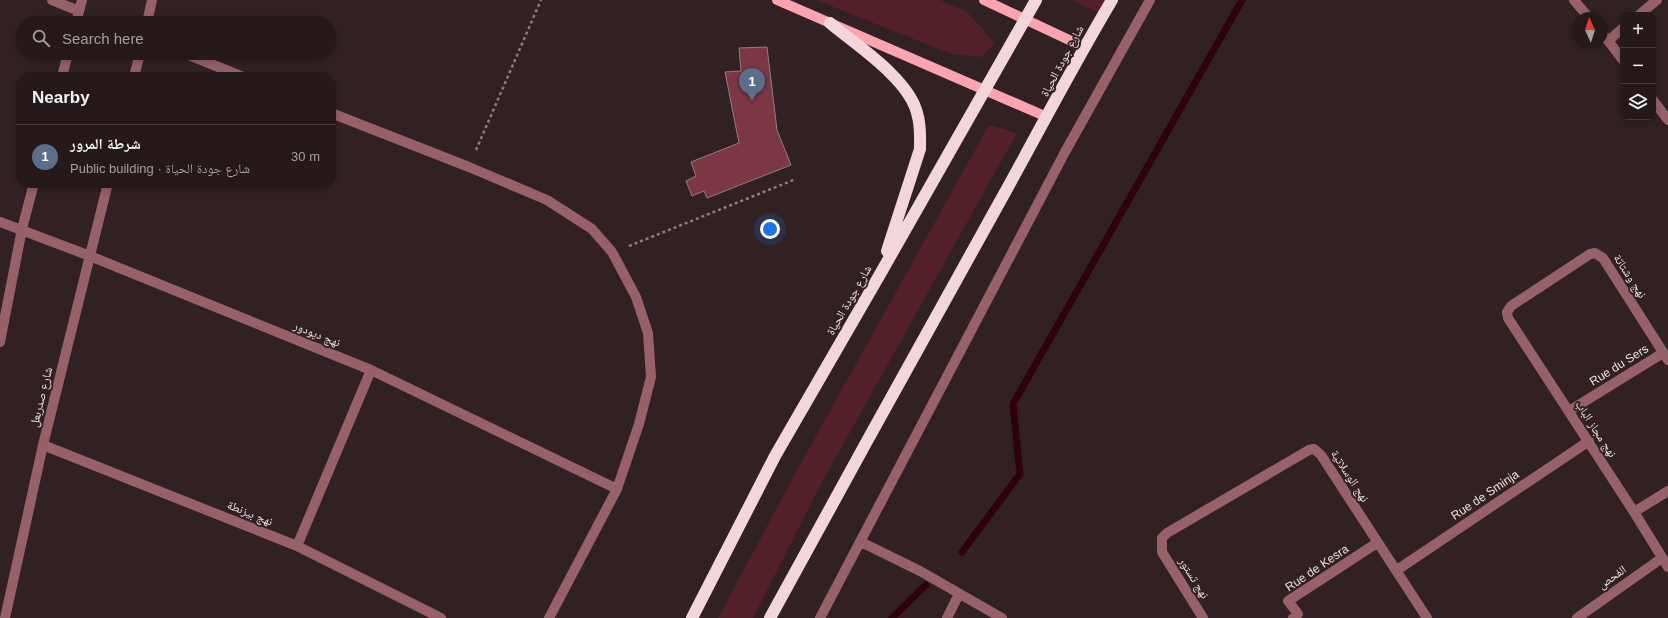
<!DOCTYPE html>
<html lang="en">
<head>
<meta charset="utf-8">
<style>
	:root { --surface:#25191a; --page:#312627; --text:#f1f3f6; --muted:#a3a0a2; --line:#423839; --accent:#bca0f2 }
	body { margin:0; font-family:Helvetica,"Noto Naskh Arabic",sans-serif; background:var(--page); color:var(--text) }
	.controls { position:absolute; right:12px; top:12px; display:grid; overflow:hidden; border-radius:8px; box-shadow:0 2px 6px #0003 }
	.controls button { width:36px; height:36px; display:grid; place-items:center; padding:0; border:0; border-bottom:1px solid var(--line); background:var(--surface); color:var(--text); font:20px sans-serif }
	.compass { position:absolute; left:1572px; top:12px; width:36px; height:36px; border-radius:50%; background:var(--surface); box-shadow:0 2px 6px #0003; rotate:356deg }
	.you { position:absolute; left:770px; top:229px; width:14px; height:14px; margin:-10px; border:3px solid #fff; border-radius:50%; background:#1a73e8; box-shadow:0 0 0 6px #1a73e833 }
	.badge { display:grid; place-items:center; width:26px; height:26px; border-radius:50%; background:var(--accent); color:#fff; font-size:13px; font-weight:700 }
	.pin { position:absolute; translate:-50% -33px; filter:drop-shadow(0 1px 2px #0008) }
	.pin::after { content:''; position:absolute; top:21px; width:14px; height:12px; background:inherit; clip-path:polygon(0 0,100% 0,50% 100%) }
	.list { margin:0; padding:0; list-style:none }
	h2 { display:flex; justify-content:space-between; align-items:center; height:52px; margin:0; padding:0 16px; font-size:17px }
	h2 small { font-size:13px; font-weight:400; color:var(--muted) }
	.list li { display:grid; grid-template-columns:26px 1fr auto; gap:12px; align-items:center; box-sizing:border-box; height:64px; padding:0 16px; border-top:1px solid var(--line) }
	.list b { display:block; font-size:15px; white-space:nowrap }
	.list p { margin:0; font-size:13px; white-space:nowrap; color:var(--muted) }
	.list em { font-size:13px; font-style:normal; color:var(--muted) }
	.icon { flex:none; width:22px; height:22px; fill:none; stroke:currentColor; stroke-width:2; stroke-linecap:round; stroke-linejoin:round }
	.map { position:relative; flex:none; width:1668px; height:618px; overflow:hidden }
	.search { position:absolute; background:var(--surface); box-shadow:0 2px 6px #0003; left:16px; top:16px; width:320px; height:44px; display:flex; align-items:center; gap:10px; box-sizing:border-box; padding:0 14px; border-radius:22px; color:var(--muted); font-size:15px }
	.panel { position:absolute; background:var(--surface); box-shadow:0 2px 6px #0003; left:16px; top:72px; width:320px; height:116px; border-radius:16px }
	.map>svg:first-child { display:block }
</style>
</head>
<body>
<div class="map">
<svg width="1668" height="618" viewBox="0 0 1668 618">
	<rect width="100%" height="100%" fill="#312123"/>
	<path fill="#53202a" d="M816,0H940L967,12L995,43L982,57L951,54Z
		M1072,0H1107L1099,13Z
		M989,125L1017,133L821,484L753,618H718L796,472Z"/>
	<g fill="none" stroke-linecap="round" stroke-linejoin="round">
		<path stroke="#2f010d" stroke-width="7" d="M962,552L1020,474L1013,404L1242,0
			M892,618L926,585"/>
	</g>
	<path fill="#7b3844" stroke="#937e81" d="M767,47L777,130L791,165L707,198L704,191L692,196L686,181L696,176L691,162L739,143L725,72L741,71L739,48Z"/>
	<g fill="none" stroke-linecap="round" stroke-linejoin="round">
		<path stroke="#8d7f80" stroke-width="2.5" stroke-dasharray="3 3" stroke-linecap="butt" d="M476,150L541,0
			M629,246L796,179"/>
		<path stroke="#966169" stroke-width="10" d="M52,0L79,11
			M1574,0L1589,18
			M1639,15L1657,0
			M76,23L82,0
			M147,23L152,0
			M1602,33L1623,60
			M1608,41L1623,28
			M184,53L243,77
			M62,77L68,53
			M134,77L140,53
			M1653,100L1668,120
			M331,113L469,167L547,200L592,229L612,252L636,297L648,333L651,377L639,424L617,489L549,618
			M0,222L90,256L371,370L617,489
			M0,342L22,229L34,183
			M1668,360L1603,258L1595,253L1590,254L1511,306L1507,312L1508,318L1634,512L1668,567
			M1569,411L1663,353
			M43,445L297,546L441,618
			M1634,512L1668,491
			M861,542L920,571L1002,618
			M297,546L371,370
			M1397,570L1589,441
			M5,618L43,445L108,183
			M820,618L1065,152L1150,0
			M947,618L959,594
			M1203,618L1162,552V538L1167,533L1309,450L1314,449L1321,455L1427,618
			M1293,618L1298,614L1288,601L1377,543
			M1577,618L1662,558"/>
		<path stroke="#fba3af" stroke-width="10" d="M777,0L1047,117
			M984,0L1084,47"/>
		<path stroke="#f2d6d9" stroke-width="12" d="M830,23C856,45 909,79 917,113C921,125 920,137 920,149L887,251
			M692,618L775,456L879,276L1036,0
			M770,618C845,480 922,342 998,205C1036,137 1072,67 1112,0"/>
	</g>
	<g text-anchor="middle" stroke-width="4" stroke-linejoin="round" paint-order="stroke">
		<g font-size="12" fill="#eee2e3" stroke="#312123">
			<text transform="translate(1062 61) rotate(-62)" y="4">شارع جودة الحياة</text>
			<text transform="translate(1630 276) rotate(57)" y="4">نهج وشتاتة</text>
			<text transform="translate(849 300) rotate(-60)" y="4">شارع جودة الحياة</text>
			<text transform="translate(317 334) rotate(22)" y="4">نهج ديودور</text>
			<text transform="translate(1619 365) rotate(-32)" y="4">Rue du Sers</text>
			<text transform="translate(41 397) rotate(-76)" y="4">شارع صدربعل</text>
			<text transform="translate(1596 429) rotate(57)" y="4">نهج مجاز الباب</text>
			<text transform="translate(1350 476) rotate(57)" y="4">نهج الوسلاتية</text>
			<text transform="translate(1485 495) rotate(-34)" y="4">Rue de Sminja</text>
			<text transform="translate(250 513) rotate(22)" y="4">نهج بيزنطة</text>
			<text transform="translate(1317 568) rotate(-34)" y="4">Rue de Kesra</text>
			<text transform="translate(1612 577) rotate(-35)" y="4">الفحص</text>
			<text transform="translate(1194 578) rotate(58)" y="4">نهج تستور</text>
		</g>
	</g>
</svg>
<div class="controls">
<button>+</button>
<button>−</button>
<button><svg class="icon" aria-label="layers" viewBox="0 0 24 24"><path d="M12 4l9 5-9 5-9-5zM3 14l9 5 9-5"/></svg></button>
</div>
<svg class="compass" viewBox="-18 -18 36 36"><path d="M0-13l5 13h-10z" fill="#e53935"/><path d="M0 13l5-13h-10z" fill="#a3a0a2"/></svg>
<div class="you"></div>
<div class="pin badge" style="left:752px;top:101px;background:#5c6f8a">1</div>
<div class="search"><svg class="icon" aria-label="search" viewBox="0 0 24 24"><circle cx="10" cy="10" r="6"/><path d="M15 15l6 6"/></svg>Search here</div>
<section class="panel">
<h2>Nearby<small></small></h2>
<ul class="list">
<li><span class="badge" style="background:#5c6f8a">1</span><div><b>شرطة المرور</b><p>Public building · شارع جودة الحياة</p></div><em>30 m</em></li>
</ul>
</section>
</div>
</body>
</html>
